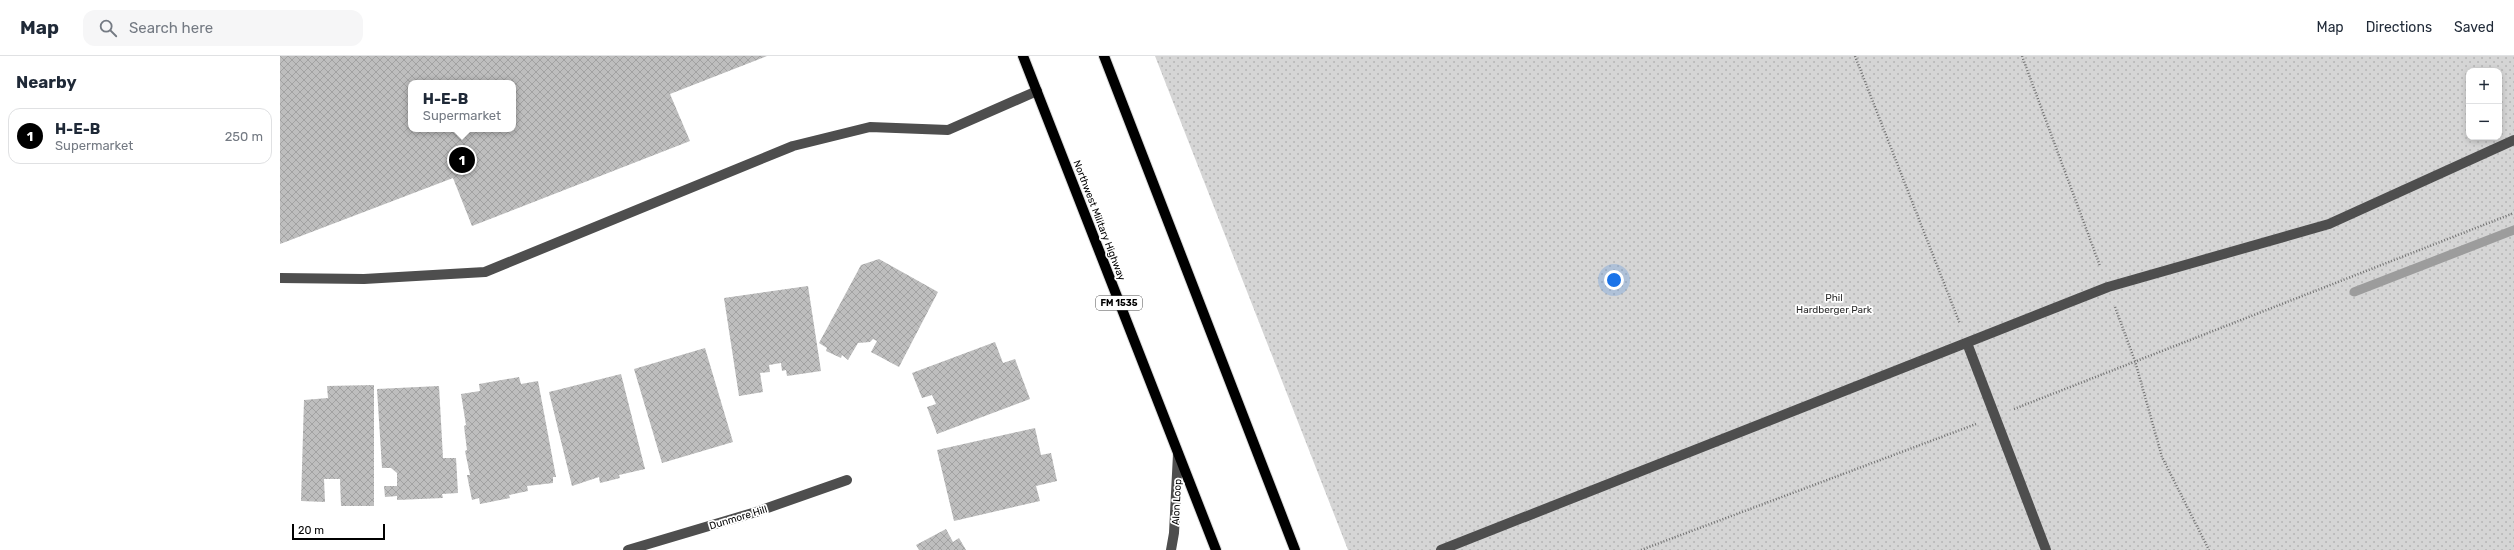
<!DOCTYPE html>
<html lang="en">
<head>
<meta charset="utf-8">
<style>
	:root { --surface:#fff; --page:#f6f6f7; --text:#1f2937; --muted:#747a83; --line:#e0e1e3; --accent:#000 }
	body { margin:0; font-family:Rubik,sans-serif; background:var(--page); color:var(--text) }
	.controls { position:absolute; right:12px; top:12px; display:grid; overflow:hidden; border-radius:8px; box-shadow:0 2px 6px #0003 }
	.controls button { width:36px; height:36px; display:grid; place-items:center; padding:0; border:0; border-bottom:1px solid var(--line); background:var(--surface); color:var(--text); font:20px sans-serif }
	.scale { position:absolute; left:12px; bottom:10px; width:93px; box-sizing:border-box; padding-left:4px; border:2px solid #000; border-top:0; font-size:11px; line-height:14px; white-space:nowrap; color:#000; -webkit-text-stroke:3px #fff; paint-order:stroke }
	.you { position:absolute; left:1334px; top:224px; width:14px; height:14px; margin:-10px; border:3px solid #fff; border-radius:50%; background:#1a73e8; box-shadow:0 0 0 6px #1a73e833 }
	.badge { display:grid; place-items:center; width:26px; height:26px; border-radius:50%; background:var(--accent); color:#fff; font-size:13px; font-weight:700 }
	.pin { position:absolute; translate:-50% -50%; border:2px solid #fff; box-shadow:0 1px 4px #0006 }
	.popup { position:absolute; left:128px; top:24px; width:108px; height:52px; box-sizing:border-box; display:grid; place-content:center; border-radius:8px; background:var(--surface); filter:drop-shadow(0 1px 3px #0005); font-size:13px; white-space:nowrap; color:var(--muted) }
	.popup b { font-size:15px; color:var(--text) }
	.popup::after { content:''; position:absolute; left:50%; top:100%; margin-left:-8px; border:8px solid transparent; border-top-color:var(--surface) }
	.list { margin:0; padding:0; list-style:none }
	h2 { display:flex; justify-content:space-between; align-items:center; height:52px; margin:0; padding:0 16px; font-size:17px }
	h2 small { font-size:13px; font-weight:400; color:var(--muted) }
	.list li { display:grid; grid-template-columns:26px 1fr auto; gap:12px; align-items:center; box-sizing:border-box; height:56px; margin:0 8px 8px; padding:0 8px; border:1px solid var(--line); border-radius:12px }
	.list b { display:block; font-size:15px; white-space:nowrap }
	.list p { margin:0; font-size:13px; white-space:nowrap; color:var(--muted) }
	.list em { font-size:13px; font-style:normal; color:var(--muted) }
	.icon { flex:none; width:22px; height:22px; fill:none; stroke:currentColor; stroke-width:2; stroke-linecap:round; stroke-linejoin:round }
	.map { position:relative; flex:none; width:2234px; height:494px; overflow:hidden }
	header { display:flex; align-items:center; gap:24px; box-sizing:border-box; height:56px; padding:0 20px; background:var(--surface); border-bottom:1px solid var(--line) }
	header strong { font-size:19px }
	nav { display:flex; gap:22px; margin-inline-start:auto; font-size:14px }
	.search { width:280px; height:36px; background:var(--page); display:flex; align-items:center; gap:10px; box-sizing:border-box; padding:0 14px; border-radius:12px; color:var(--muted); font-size:15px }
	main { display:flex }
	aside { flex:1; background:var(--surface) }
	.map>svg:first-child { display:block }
</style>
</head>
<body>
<header>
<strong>Map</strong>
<div class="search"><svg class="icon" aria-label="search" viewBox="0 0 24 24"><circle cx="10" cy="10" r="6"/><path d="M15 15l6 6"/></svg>Search here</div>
<nav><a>Map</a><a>Directions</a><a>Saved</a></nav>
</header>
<main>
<aside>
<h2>Nearby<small></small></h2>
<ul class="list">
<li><span class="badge">1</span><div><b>H-E-B</b><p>Supermarket</p></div><em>250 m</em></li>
</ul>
</aside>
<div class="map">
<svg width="2234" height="494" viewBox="0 0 2234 494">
	<defs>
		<pattern id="park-dots" width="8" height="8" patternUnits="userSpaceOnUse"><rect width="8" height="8" fill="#d5d5d5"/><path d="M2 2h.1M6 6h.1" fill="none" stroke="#b5b5b5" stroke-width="1.8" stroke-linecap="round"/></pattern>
		<pattern id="building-cross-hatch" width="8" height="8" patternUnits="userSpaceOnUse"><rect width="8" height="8" fill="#bebebe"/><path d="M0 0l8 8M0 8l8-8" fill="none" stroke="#a2a2a2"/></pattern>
	</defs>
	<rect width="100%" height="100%" fill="#fff"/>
	<path fill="url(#park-dots)" fill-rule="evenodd" d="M875,0H2234V494H1068ZM2189,15H2219V81H2189Z"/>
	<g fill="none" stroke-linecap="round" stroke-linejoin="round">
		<path stroke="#9c9c9c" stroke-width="9" d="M2074,236L2234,174"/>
	</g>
	<path fill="url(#building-cross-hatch)" fill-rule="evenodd" d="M0,0H487L390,38L410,85L192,170L173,122L0,188ZM131,27H233V73H131Z
		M599,203L658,236L619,311L591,296L597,285L593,283L590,286L578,287L568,304L562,299L561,302L546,295L547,292L539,287L581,209Z
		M528,230L541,315L507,320L506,314L502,315L501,307L489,309L490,316L480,317L483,336L459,340L444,242Z
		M715,286L723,307L735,303L750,343L657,378L647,351L656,348L652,339L642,342L632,317Z
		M425,292L453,386L382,407L354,313Z
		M341,318L365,413L339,419L340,422L320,427L319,421L292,430L269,336Z
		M239,321L241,328L258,325L276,421H273V427L247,430L248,435L229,439L230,442L200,448L199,442L192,444L187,419H190L185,395L187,394L184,370L186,369L181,338L200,335L199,328Z
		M94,329V450H61L60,423H44L45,446L21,445L24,344L48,342L47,330Z
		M159,330L163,402H176L178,437L162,438L163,442L117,444V440L105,441L104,430H117V417L111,412H102L97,333Z
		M755,372L761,399L771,397L777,425L756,430L760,445L674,465L657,394Z
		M666,473L673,486L679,482L686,494H639L636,489Z"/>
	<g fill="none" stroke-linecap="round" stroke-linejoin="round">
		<defs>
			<path id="major" d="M743,0L936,494
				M824,0L1015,494"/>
		</defs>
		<use href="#major" stroke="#dbdbdb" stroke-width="12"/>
		<path stroke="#707070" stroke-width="2.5" stroke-dasharray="1 2" stroke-linecap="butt" d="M1575,0L1680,268
			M1742,0L1820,210
			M1835,251L1855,305L1882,401L1929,494
			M1734,353L2234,157
			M1361,494L1696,368"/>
		<path stroke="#4e4e4e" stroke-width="10" d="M0,222L84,223L205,216L513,90L590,71L668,74L757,35
			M1687,287L1766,494
			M348,494L476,456L567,424
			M891,494L894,477L898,398
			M1161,494L1828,231L2049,168L2234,84"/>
		<use href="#major" stroke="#000" stroke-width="10"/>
	</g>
	<g text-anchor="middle" stroke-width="3.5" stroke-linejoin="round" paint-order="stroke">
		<rect fill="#fff" stroke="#4c4c4c" stroke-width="1" x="816" y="240" width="46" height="14" rx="3"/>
		<g font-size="9" font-weight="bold" fill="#000">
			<text x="839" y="250">FM 1535</text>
		</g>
		<g font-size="10" fill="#000" stroke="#fff">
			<text transform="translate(820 164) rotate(69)" y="4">Northwest Military Highway</text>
			<text transform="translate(896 446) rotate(-87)" y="4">Alon Loop</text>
			<text transform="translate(458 461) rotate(-17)" y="4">Dunmore Hill</text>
		</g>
		<g font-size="10" fill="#2c2c2c" stroke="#fff">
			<text x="1554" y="245">Phil<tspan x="1554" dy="12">Hardberger Park</tspan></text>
		</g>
	</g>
</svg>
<div class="controls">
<button>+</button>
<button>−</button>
</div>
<div class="scale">20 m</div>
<div class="you"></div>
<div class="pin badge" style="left:182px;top:104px">1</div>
<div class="popup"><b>H-E-B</b>Supermarket</div>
</div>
</main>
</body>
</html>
